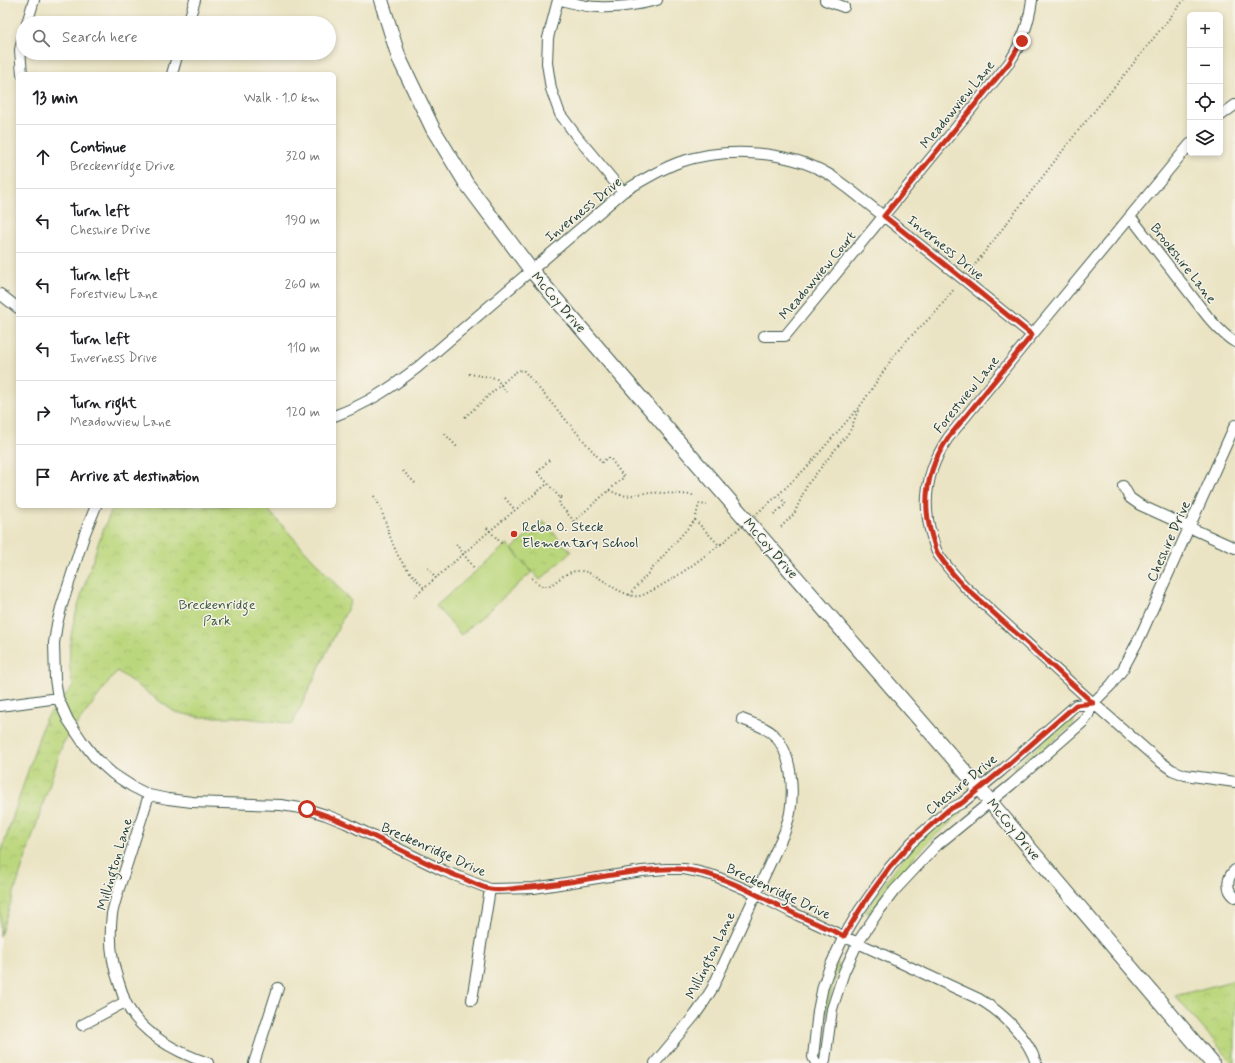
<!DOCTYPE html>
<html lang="en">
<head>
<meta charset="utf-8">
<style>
	:root { --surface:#fff; --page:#f6f6f6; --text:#202124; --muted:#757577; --line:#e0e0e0 }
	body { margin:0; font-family:Mynerve,sans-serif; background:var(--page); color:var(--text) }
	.controls { position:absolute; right:12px; top:12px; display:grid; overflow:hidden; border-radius:6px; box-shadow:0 2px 6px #0003 }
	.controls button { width:36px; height:36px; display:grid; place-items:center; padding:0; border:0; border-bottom:1px solid var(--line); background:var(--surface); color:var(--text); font:20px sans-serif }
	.stop { position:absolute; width:12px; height:12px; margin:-9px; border:3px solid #c8321e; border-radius:50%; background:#fff }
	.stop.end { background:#c8321e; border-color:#fff; box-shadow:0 1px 4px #0008 }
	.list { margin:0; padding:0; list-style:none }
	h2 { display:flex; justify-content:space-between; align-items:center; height:52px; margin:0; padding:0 16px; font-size:17px }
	h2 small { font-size:13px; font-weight:400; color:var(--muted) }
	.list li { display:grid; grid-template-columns:26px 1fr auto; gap:12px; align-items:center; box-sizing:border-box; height:64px; padding:0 16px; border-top:1px solid var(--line) }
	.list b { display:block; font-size:15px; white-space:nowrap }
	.list p { margin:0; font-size:13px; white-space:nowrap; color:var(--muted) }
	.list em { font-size:13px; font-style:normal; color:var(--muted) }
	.icon { flex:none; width:22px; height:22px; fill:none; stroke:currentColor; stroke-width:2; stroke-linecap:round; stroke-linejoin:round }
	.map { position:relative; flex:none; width:1235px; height:1063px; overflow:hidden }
	.search { position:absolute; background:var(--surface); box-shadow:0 2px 6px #0003; left:16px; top:16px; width:320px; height:44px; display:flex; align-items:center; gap:10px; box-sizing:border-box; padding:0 14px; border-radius:22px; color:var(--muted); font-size:15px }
	.panel { position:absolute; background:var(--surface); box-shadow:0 2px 6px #0003; left:16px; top:72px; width:320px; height:436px; border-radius:6px }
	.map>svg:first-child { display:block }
</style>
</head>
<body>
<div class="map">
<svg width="1235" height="1063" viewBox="0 0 1235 1063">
	<defs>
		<pattern id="park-crowns" width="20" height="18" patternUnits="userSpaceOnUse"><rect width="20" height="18" fill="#bbd77d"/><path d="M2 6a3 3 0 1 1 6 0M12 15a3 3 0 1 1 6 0" fill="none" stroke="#a0b96d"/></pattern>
	</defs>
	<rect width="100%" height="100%" fill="#f7f3e8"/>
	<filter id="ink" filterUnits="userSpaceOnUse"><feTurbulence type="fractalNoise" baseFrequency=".025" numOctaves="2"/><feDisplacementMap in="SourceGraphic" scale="8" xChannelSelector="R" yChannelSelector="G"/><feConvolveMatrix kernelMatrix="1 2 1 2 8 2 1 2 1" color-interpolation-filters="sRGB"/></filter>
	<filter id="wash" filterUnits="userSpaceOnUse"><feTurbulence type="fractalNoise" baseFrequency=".012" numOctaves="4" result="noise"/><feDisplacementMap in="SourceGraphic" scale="16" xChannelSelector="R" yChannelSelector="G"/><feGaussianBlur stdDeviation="0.9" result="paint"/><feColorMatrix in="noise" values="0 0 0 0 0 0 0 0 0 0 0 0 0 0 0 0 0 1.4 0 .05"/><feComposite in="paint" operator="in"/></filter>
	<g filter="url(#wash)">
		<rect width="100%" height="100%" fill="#ebe4c4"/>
		<path fill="#bbd77d" stroke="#6d8a58" d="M507,544L532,572L461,635L436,606Z
			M1070,718L1074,719L1073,724L1020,770L1015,768V766Z
			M957,809H961L962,811L961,814L933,837L917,854L871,913L868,914L866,912L867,909C882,888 896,865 914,846C927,832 942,821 957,809Z
			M834,963H837L839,967L833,984L825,1020L822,1056L821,1057L818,1056L819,1035L824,1000Z"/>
		<path fill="url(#park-crowns)" stroke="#6d8a58" d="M114,506H268L270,512L351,601L292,725L280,722L235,717H198L175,712L117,671L63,743L0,936V856L45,719L73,686C63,647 76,610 89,572C96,549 103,527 114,506Z
			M543,521L571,552L540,580L512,549Z
			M1235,980V1063H1233L1175,996Z"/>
	</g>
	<g filter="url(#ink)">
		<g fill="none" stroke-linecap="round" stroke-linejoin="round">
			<defs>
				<path id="street" d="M558,0L548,38L547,63L551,89L560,114L578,138L623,192
					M561,0C573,3 586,7 598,7C618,8 638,5 657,0
					M825,0L844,7
					M27,23L34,0
					M188,23L195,0
					M22,74L20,50L23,36
					M172,74L178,53
					M1220,116L1235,105
					M1190,144L1032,335L948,438C927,469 921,501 932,537C934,543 935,549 938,554C946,566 956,577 965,587L1093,703L1158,760L1172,770L1185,775L1235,782
					M1130,216L1208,317C1216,326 1224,336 1235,342
					M0,294L18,308
					M764,336H785L1009,63C1022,43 1029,24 1032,0
					M334,416C367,404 391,388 418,367L623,192C641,181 660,169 680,162C726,147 788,150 830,175C836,179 842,184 848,188L963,279L1032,335
					M1123,486L1130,498L1140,505L1235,548
					M96,506L85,533L61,608L57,624L54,643L55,679L58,698L68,720L82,741L96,759L113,774L133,787L149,795L168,799L192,802L281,805L307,809L326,815L346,823L444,871L490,889L534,888L642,871L666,869H684L699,872L715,876L756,894L791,912L979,999C1002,1012 1028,1037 1036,1063
					M0,706L58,698
					M149,795C141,820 133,845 125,870C120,885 115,900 112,914C109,939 111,961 119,983C121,989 123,995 125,1001C140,1034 176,1052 208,1063
					M1235,870C1226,878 1226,890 1235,897
					M472,1000L490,889
					M82,1025L125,1002
					M254,1063L278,988
					M655,1063L695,1015L702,1005L712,989L785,831C786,825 789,819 790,813C794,790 792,754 775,736C767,727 753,724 742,719
					M816,1063L813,1057L818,1011L823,986L829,969L844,936L859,911L890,867L912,842L948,810L962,803L1001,771L1076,705L1093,703
					M824,1063L825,1060L832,1009L844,972L858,942L878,912L894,891L936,846L1012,784L1083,722L1088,715L1093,703L1111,685L1123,669L1140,637L1235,425"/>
				<path id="secondary" d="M381,0L399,58L433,129L466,183L531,270L677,440L979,788L998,811L1212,1063"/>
			</defs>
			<use href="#street" stroke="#3e564a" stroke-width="12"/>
			<use href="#secondary" stroke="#3e564a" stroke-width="16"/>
			<path stroke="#3e564a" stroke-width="2" stroke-dasharray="1 3" stroke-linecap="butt" d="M973,267L1081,127L1117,84L1184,0
				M469,374L496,378L506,392
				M465,417L515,372L521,370L524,371L602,462L607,458H610L624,477L574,521L559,504L560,498
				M445,434L458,448
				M549,460L538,472L560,498L563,496
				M403,471L417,485
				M609,490C626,499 629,495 646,493C661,492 678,494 693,495
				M374,496C385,513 387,533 396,551C401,564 415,577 424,588
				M776,497L806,468L861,405L895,354L909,338L937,311L954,289
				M505,498L515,510
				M774,514L786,504L778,495
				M695,520L719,545
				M781,527L794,514L807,485L850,431L859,408
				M487,528L502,544
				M456,544L474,568
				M428,568L436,578
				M532,578C552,599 556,572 577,571C592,570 605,583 618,590C624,593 632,597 638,596C643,596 648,592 653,590C677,578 699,560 721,544
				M629,595L695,520L699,504L707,505
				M414,597L486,534L547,484"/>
			<use href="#street" stroke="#fff" stroke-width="10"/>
			<use href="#secondary" stroke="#fff" stroke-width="14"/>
			<path stroke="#3e564a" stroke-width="2" stroke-dasharray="1 3" stroke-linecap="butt" d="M721,544L776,497"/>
		</g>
	</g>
	<g fill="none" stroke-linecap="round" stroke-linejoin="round" filter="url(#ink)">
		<path stroke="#c8321e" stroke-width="5" d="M307,809C360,825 406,856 457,876C466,879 482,888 490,889C499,891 509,889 518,888C567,886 615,871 665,869C709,866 751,892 789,911C807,920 826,927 844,936L859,911L868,897L890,867L912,842L948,810L962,803L1001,771L1076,705L1093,703L965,587C955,577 946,566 938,554C935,549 934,543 932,537C921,501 927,469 948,438L1032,335L963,279L884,216L1009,63L1022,41"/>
	</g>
	<circle fill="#c8321e" stroke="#f7f3e8" stroke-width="1.5" cx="514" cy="534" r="4"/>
	<g text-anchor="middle" stroke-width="3" stroke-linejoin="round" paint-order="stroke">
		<g font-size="14" fill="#1f3d34" stroke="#f7f3e8">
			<text transform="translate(957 104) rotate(-51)" y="5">Meadowview Lane</text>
			<text transform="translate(583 209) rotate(-39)" y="5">Inverness Drive</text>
			<text transform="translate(946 247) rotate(39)" y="5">Inverness Drive</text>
			<text transform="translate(1184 263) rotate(52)" y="5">Brookshire Lane</text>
			<text transform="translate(817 275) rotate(-50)" y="5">Meadowview Court</text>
			<text transform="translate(559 302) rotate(49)" y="5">McCoy Drive</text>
			<text transform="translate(966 394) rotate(-51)" y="5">Forestview Lane</text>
			<text transform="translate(1168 541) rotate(-66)" y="5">Cheshire Drive</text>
			<text transform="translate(771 548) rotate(49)" y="5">McCoy Drive</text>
			<text transform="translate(961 784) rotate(-39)" y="5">Cheshire Drive</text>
			<text transform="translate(1014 829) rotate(50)" y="5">McCoy Drive</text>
			<text transform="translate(434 849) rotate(24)" y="5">Breckenridge Drive</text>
			<text transform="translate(114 864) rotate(-74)" y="5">Millington Lane</text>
			<text transform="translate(779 891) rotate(25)" y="5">Breckenridge Drive</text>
			<text transform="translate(710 955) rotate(-64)" y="5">Millington Lane</text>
		</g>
		<g font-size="14" fill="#1f3d34" stroke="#f7f3e8" text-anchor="start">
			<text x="522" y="531">Reba O. Steck<tspan x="522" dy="16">Elementary School</tspan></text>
		</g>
		<g font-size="14" fill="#3e5c43" stroke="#f7f3e8">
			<text x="217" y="609">Breckenridge<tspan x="217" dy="16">Park</tspan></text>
		</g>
	</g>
</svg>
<div class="controls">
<button>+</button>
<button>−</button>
<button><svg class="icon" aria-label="locate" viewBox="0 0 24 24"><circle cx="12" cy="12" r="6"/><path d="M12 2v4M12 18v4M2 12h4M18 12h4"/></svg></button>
<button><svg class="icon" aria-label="layers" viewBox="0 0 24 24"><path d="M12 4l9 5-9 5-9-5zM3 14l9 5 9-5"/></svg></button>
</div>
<div class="stop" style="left:307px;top:809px"></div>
<div class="stop end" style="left:1022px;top:41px"></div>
<div class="search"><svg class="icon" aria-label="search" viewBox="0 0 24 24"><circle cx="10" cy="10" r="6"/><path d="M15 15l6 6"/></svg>Search here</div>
<section class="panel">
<h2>13 min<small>Walk · 1.0 km</small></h2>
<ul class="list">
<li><svg class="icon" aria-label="ahead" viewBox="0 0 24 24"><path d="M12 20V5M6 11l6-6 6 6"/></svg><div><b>Continue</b><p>Breckenridge Drive</p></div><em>320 m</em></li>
<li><svg class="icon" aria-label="left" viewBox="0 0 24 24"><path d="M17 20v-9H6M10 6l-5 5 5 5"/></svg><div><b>Turn left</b><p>Cheshire Drive</p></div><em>190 m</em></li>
<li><svg class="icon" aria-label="left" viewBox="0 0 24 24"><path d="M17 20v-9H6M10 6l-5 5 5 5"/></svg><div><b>Turn left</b><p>Forestview Lane</p></div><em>260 m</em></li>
<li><svg class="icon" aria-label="left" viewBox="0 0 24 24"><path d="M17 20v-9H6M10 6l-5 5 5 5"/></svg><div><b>Turn left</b><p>Inverness Drive</p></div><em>110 m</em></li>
<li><svg class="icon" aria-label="right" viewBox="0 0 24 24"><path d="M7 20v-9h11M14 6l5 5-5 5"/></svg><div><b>Turn right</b><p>Meadowview Lane</p></div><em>120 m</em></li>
<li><svg class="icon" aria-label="arrive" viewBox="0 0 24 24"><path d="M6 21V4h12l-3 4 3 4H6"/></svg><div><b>Arrive at destination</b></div></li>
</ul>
</section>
</div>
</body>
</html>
